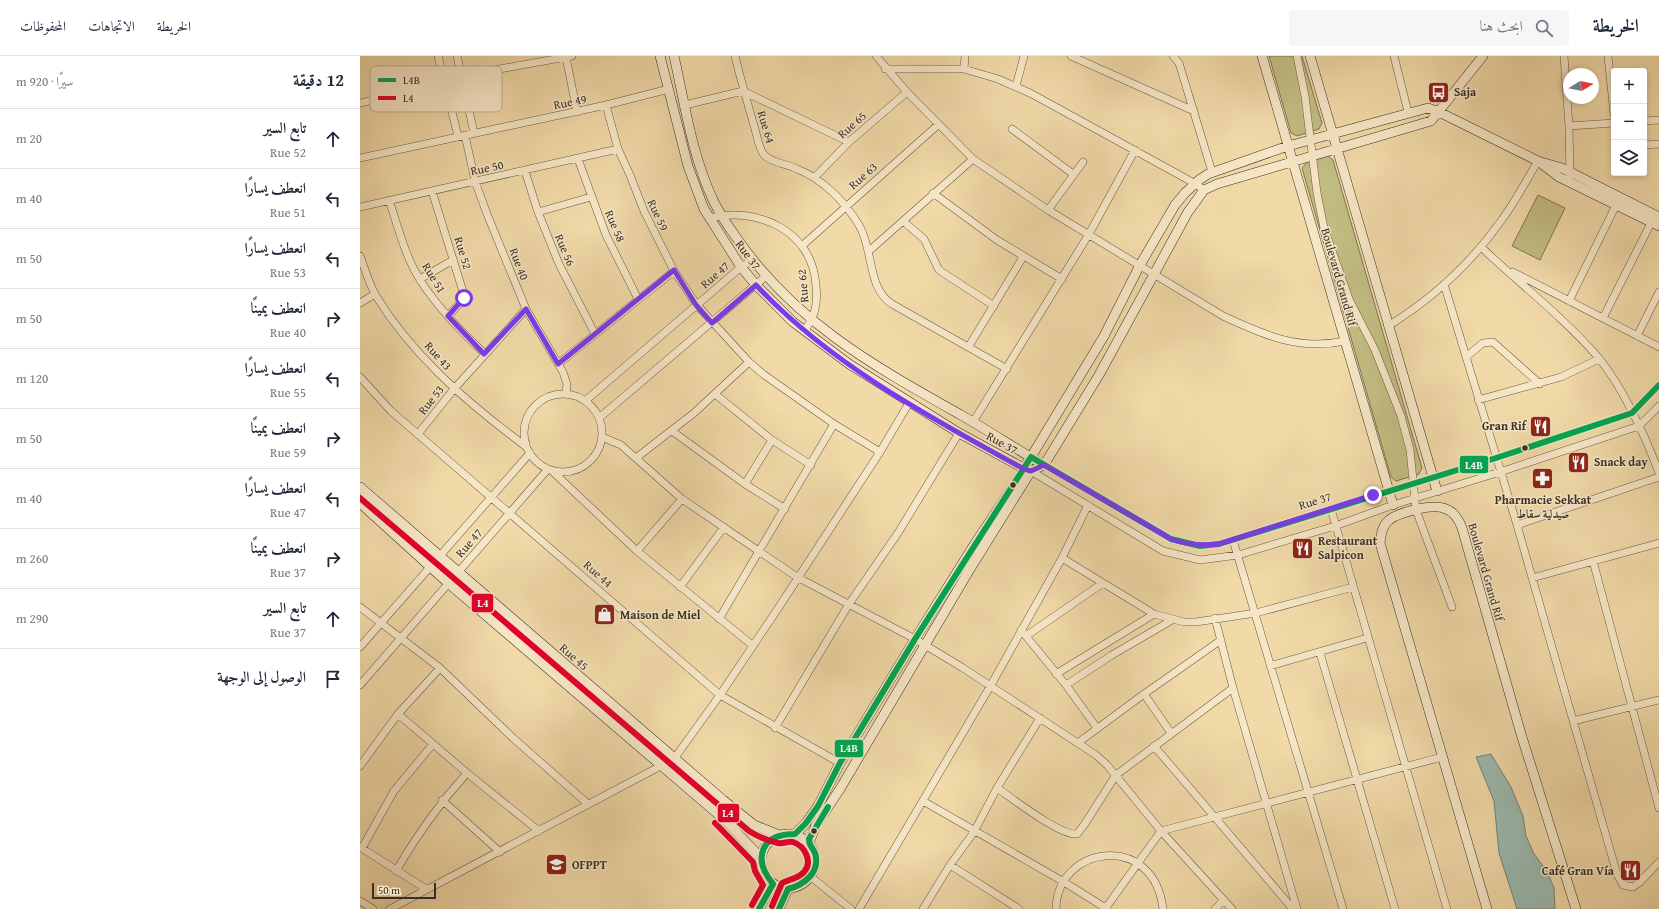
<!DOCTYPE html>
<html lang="ar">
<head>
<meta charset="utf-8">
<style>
	:root { --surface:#fff; --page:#f6f6f7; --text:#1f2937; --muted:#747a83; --line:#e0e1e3 }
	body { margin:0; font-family:"Gentium Book Plus",Amiri,serif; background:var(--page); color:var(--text); direction:rtl }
	.controls { position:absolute; right:12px; top:12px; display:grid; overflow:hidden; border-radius:4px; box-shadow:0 2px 6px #0003 }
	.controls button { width:36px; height:36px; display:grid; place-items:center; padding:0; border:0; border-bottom:1px solid var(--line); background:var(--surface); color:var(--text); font:20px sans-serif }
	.compass { position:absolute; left:1203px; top:12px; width:36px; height:36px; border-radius:50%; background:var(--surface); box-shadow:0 2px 6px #0003; rotate:80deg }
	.scale { position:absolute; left:12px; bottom:10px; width:64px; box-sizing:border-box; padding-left:4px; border:2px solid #383026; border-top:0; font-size:11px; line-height:14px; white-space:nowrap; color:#383026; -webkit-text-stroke:3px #f6e6c6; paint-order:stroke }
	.stop { position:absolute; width:12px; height:12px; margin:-9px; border:3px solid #7c3aed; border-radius:50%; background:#fff }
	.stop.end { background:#7c3aed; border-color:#fff; box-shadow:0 1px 4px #0008 }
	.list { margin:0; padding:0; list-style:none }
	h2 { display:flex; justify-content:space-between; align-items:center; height:52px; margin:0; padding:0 16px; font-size:17px }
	h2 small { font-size:13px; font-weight:400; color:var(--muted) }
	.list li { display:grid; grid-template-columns:26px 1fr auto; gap:12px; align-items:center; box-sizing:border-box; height:60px; padding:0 16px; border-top:1px solid var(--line) }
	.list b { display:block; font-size:15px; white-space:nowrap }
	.list p { margin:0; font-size:13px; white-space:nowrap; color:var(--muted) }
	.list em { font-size:13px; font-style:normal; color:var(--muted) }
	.icon { flex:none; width:22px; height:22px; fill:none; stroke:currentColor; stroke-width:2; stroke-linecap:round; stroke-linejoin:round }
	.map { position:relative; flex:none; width:1299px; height:853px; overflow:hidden; direction:ltr }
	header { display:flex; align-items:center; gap:24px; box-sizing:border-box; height:56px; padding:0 20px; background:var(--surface); border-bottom:1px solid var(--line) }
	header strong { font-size:19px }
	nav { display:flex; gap:22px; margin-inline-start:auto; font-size:14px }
	.search { width:280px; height:36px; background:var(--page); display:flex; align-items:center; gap:10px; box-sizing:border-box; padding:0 14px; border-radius:4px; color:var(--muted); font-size:15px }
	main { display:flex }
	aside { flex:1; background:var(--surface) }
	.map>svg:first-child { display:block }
</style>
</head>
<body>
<header>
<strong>الخريطة</strong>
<div class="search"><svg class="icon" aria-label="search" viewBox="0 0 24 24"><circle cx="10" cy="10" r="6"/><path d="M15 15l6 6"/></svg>ابحث هنا</div>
<nav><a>الخريطة</a><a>الاتجاهات</a><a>المحفوظات</a></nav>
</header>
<main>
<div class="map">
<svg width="1299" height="853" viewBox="0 0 1299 853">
	<rect width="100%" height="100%" fill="#f1d9a8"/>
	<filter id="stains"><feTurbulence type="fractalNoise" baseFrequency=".005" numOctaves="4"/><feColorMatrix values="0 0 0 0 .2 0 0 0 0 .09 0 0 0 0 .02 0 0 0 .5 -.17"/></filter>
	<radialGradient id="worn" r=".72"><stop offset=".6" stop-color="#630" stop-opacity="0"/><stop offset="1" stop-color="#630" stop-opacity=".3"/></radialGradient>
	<path fill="#c2bd82" stroke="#7d7654" d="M909,0H942L962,67L959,73L937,80L931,77Z
		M968,100L973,104L1062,412L1059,418L1036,425L1031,421L942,112L947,106Z
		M1178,139L1205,152L1180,204L1152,190Z"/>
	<path fill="#9cb9af" stroke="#748278" d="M1131,698L1151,731L1163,760L1166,780L1174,798L1187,815L1194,832L1195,853H1157L1139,797L1134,745L1116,701Z"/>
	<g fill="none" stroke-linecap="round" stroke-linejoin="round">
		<defs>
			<path id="street" d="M78,0L98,80
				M97,0L114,77
				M375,0C381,25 388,49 395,73C397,81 399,92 404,99C412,107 427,108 437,113C463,123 485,146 499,169C514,195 507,232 532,248L647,313
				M516,0L547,36L613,103L688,154L863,260C904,279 939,295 985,285
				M711,0L834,55
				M813,0L819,7L852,116
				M937,0L945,40L957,137L964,172L989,243L1015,294L1041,360L1050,394L1056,454L1092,551
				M1034,0L1048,56
				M1204,0L1209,70L1210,120
				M1248,0L1254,58
				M206,1L217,56
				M525,13H604L638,23L672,38L834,127L844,134
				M604,13L605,0
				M101,20L212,0
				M656,30L664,0
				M0,47L85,28
				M246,49L258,93L270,119L284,155L314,215L337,249L389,306L403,318L474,368L520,396
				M325,49L383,35L489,86
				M1284,65L1299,64
				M1209,70L1254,67
				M652,73L713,118
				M105,79L115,125L127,158L166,253L203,316L207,328L206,338
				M1284,89L1299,88
				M0,102L246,49L309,33
				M218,103L246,179L278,243
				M165,115L178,156L199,208L235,278
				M455,121L489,86L547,36
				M72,135L104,239L103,244L88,260
				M573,137L637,184L702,223
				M29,144C38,171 45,200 60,224C78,252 101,275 125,298
				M0,151L258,93
				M688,154L723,106
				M178,156L231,141
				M349,162C398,150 453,175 456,230C458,248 455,261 444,275
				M543,165L564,183L579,214L634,250
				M443,189L579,68
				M1121,191C1160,228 1202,260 1238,301C1262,330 1286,381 1299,417
				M509,195L613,103
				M0,200C5,213 9,228 16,240C51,297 103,343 156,383L165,390L166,387
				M1153,216L1299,291
				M60,223L93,204
				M1084,228L1157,469L1257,818L1263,829L1273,831L1280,826L1299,806
				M1209,245L1258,145
				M0,247L15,238
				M1243,262L1293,163
				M1028,270C1072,243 1111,207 1141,165C1155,146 1166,125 1178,105
				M1277,280L1299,236
				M609,290L663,201
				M1106,301L1123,287L1133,286L1180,328
				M198,308L314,215
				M0,321L31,355L360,639L480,707
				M355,338L412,384L451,409
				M164 377a39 39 0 1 1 78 0a39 39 0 1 1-78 0Z
				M1118,344L1201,321L1239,303
				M225,345L381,211L392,204
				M239,362L406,220
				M613,366L729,178L775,94
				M312,375L385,428L425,453
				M58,378L94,333L166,253
				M242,381L261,389L322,443L437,521L555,583L603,612L736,699L747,709L801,775L872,853
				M276,402L334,357L389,306
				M684,409L811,483L840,490L859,488L1136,402L1272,357L1299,329
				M192,415L277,495L392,589
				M671,415L803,495L840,504L878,499L975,470L1033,449L1140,416L1279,370L1299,350
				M385,428L412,384
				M971,453L1087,853
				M1157,469L1299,421
				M873,484L983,853
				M277,495L322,443
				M702,502L794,558L824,566H836L896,557L993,531
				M1233,505L1299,752
				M1172,522L1299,487
				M320,531L364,471
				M0,551L80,612L153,682L228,748
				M855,562L873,632L937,853
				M359,563L474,368
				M661,574L706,629L737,672
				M666,580L743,527
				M0,591L170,397
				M960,597L1035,853
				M910,610L1007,582
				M696,618L794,558
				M0,629L188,413
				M706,629L752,599L812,564
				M784,638L811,677
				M38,658L107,717L179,775
				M1213,665L1299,644
				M415,672L489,548L538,477L599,377
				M719,686L784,638L861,584
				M794,690L933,853
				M0,710L38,658L80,612
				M637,732C652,742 700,780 717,778L724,769L756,719L873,632
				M82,744L140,796
				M563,745L704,826L747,853
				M0,791L66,833
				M2,792L34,735L73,688
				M590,809L659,853
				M36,815C58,777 78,749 107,717
				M451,821L491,853
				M0,845L13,853
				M30,853L314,703L360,639L419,551L520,396L549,347
				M499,853L631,629L702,502L728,449
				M563,853L590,809L614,776L637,732L680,662
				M696,853C697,789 794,775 803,853
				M745,853L801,775L1082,701
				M855,853L864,844"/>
			<path id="secondary" d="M300,0L328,110L344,153L381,211L396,229L433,266L489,308L599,377L669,415
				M314,0C325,49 332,100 354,146C360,158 368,170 376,181C434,266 514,310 601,359C629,375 656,393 684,409
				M902,0L1033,449
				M950,0L1077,435
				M1181,106L1202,112L1299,161
				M0,431L363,744L394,769L419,779
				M0,447L88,527L366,765L401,802
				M401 805a27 27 0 1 1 54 0a27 27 0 1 1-54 0Z
				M435,778L446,767L458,750L480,707L555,583L616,486L656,426L744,280L780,209L815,149L825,137L839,124L848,118L928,90L1068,52L1079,56L1178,105L1199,121L1299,170
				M449,787L456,769L480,733L610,513L671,415L684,409L739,319L828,156L844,134L857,128L1071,65L1123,0
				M399,853L413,828
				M419,853L428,833
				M1127,853L1020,487C1021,479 1022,470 1029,464C1039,456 1075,447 1086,453C1095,456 1099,464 1102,472L1161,678L1216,853"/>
		</defs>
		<use href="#street" stroke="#665a46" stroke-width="8"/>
		<use href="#secondary" stroke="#383026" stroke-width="10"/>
		<use href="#street" stroke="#f6e6c6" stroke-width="7"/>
		<use href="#secondary" stroke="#f6e6c6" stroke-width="9"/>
		<defs>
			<path id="bus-1" d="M399,853L413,828C392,802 401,778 435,778L446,767L458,750L480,707L555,583L671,401L811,483L840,490L859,488L1136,402L1272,357L1299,329
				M419,853L428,833C444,829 461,816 455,797C453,792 449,790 449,783L468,751"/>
			<path id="bus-2" d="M0,442L389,775C397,780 409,785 418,787C423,788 428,785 433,786C445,790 453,806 444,816C438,823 429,823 422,827L412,850
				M355,767L393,806L395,815L403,829L392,849"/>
		</defs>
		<use href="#bus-1" stroke="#f6e6c6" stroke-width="9"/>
		<use href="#bus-2" stroke="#f6e6c6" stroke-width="9"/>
		<use href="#bus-1" stroke="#00a651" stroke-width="6"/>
		<use href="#bus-2" stroke="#e4002b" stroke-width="6"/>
	</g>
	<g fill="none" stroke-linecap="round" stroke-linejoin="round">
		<path stroke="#7c3aed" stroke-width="5" d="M104,242L88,260L124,298L166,253L198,308L314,214L336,249L352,267L396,229C470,308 569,361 664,413L671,415L684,409L811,483C827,489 841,490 859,488L1013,439"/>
	</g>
	<defs>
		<symbol id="bus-square" viewBox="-11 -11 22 22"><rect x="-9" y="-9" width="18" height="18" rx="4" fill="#8f2418" stroke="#f6e6c6"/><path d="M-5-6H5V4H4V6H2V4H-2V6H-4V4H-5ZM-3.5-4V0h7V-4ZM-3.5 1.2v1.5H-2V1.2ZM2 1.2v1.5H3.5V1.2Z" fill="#fff"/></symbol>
		<symbol id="restaurant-square" viewBox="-11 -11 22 22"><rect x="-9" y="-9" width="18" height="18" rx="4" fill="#8f2418" stroke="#f6e6c6"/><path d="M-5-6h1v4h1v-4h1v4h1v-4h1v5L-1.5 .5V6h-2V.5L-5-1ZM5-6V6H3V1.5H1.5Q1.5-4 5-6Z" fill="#fff"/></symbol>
		<symbol id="pharmacy-square" viewBox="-11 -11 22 22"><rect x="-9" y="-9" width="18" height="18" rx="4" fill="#8f2418" stroke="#f6e6c6"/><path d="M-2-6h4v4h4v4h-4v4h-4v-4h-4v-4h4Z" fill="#fff"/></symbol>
		<symbol id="shop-square" viewBox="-11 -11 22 22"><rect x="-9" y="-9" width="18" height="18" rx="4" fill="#8f2418" stroke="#f6e6c6"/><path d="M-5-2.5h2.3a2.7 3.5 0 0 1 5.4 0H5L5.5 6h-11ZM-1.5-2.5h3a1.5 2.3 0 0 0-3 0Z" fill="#fff"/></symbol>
		<symbol id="school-square" viewBox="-11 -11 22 22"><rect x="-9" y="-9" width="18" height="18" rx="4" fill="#8f2418" stroke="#f6e6c6"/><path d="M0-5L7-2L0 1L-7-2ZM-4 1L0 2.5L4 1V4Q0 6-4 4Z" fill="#fff"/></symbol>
	</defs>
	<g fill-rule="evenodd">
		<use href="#bus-square" x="1066" y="24" width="25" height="25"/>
		<use href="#restaurant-square" x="1168" y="358" width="25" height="25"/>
		<use href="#restaurant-square" x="1206" y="394" width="25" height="25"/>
		<use href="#pharmacy-square" x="1170" y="410" width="25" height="25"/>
		<use href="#restaurant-square" x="930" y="480" width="25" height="25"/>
		<use href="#shop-square" x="232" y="546" width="25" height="25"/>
		<use href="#school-square" x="184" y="796" width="25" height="25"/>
		<use href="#restaurant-square" x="1258" y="802" width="25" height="25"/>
	</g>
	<g fill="#383026" stroke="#f6e6c6" stroke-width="1.5">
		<circle cx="1165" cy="392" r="3.5"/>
		<circle cx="653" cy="429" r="3.5"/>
		<circle cx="454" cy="775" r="3.5"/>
	</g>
	<g text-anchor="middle" stroke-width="3" stroke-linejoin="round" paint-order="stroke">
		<g font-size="12" font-weight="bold" fill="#383026" stroke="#f6e6c6" text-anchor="start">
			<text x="1094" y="40">Saja</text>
			<text x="1166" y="374" text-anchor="end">Gran Rif</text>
			<text x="1234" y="410">Snack day</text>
			<text x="1183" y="448" text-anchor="middle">Pharmacie Sekkat<tspan x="1183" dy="14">صيدلية سقاط</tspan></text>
			<text x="958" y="489">Restaurant<tspan x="958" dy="14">Salpicon</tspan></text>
			<text x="260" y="563">Maison de Miel</text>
			<text x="212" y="813">OFPPT</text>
			<text x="1254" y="819" text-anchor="end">Café Gran Vía</text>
		</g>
		<g font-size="12" fill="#383026" stroke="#f6e6c6">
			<text transform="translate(210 46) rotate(-12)" y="4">Rue 49</text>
			<text transform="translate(492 69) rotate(-42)" y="4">Rue 65</text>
			<text transform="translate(406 71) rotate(73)" y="4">Rue 64</text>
			<text transform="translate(127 112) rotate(-12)" y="4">Rue 50</text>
			<text transform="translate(503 120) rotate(-42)" y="4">Rue 63</text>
			<text transform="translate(298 159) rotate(65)" y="4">Rue 59</text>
			<text transform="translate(255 170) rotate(67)" y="4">Rue 58</text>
			<text transform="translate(205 194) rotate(67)" y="4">Rue 56</text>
			<text transform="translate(103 197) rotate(73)" y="4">Rue 52</text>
			<text transform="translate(388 199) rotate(54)" y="4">Rue 37</text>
			<text transform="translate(159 208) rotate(69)" y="4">Rue 40</text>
			<text transform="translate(355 219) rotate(-41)" y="4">Rue 47</text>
			<text transform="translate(979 221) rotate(74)" y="4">Boulevard Grand Rif</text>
			<text transform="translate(74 222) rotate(58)" y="4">Rue 51</text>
			<text transform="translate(443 230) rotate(-95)" y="4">Rue 62</text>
			<text transform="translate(78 300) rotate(48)" y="4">Rue 43</text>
			<text transform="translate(71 344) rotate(-52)" y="4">Rue 53</text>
			<text transform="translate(642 387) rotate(29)" y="4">Rue 37</text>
			<text transform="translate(955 445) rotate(-17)" y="4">Rue 37</text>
			<text transform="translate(109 487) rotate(-49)" y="4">Rue 47</text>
			<text transform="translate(1126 516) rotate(74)" y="4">Boulevard Grand Rif</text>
			<text transform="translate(238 518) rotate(41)" y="4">Rue 44</text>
			<text transform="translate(214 601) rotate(41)" y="4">Rue 45</text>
		</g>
	</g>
	<rect x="10" y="10" width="132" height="46" rx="6" fill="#f6e6c6" stroke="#bdaf96" stroke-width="1"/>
	<rect x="18" y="22" width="18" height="4" fill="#00a651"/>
	<rect x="18" y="40" width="18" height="4" fill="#e4002b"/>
	<g font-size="11" fill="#383026">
		<text x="43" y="28">L4B</text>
		<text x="43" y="46">L4</text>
	</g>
	<g stroke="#f6e6c6" stroke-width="1.5">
		<rect x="1099" y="399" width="30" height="19" rx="4" fill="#00a651"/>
		<rect x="111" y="537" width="23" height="20" rx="4" fill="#e4002b"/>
		<rect x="474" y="683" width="30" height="19" rx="4" fill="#00a651"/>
		<rect x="357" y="747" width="23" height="20" rx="4" fill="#e4002b"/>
	</g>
	<g font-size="11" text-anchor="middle" font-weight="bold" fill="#fff">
		<text x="1114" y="413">L4B</text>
		<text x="123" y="551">L4</text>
		<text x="489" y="696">L4B</text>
		<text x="368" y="761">L4</text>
	</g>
	<rect width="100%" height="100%" filter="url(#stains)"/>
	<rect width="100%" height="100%" fill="url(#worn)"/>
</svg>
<div class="controls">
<button>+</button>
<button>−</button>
<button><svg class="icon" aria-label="layers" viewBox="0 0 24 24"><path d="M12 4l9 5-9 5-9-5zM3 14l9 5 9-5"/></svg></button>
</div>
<svg class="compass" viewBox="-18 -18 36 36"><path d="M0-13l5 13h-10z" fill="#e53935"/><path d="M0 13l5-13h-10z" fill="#747a83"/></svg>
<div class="scale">50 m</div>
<div class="stop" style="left:104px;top:242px"></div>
<div class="stop end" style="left:1013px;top:439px"></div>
</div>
<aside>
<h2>12 دقيقة<small>سيرًا · 920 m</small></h2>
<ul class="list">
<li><svg class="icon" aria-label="ahead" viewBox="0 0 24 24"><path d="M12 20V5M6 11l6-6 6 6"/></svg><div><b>تابع السير</b><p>Rue 52</p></div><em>20 m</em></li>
<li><svg class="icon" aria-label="left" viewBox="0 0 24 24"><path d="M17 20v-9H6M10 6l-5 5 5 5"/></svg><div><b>انعطف يسارًا</b><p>Rue 51</p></div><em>40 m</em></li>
<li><svg class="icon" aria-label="left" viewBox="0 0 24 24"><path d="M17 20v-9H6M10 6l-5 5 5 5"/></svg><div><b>انعطف يسارًا</b><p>Rue 53</p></div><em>50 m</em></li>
<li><svg class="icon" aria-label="right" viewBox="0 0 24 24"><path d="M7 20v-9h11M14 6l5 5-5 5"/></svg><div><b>انعطف يمينًا</b><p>Rue 40</p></div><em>50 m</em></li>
<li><svg class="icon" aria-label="left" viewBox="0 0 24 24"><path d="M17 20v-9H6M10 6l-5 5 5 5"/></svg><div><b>انعطف يسارًا</b><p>Rue 55</p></div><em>120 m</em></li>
<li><svg class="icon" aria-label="right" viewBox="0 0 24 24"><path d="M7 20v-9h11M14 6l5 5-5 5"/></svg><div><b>انعطف يمينًا</b><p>Rue 59</p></div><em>50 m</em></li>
<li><svg class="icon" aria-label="left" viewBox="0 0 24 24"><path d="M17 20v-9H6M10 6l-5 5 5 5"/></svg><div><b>انعطف يسارًا</b><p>Rue 47</p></div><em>40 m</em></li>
<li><svg class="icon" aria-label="right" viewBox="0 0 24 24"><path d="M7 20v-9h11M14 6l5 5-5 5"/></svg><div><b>انعطف يمينًا</b><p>Rue 37</p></div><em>260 m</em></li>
<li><svg class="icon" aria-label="ahead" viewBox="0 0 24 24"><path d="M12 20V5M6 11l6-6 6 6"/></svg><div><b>تابع السير</b><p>Rue 37</p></div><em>290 m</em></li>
<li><svg class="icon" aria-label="arrive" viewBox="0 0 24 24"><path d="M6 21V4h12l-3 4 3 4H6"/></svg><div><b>الوصول إلى الوجهة</b></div></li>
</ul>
</aside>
</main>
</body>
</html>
